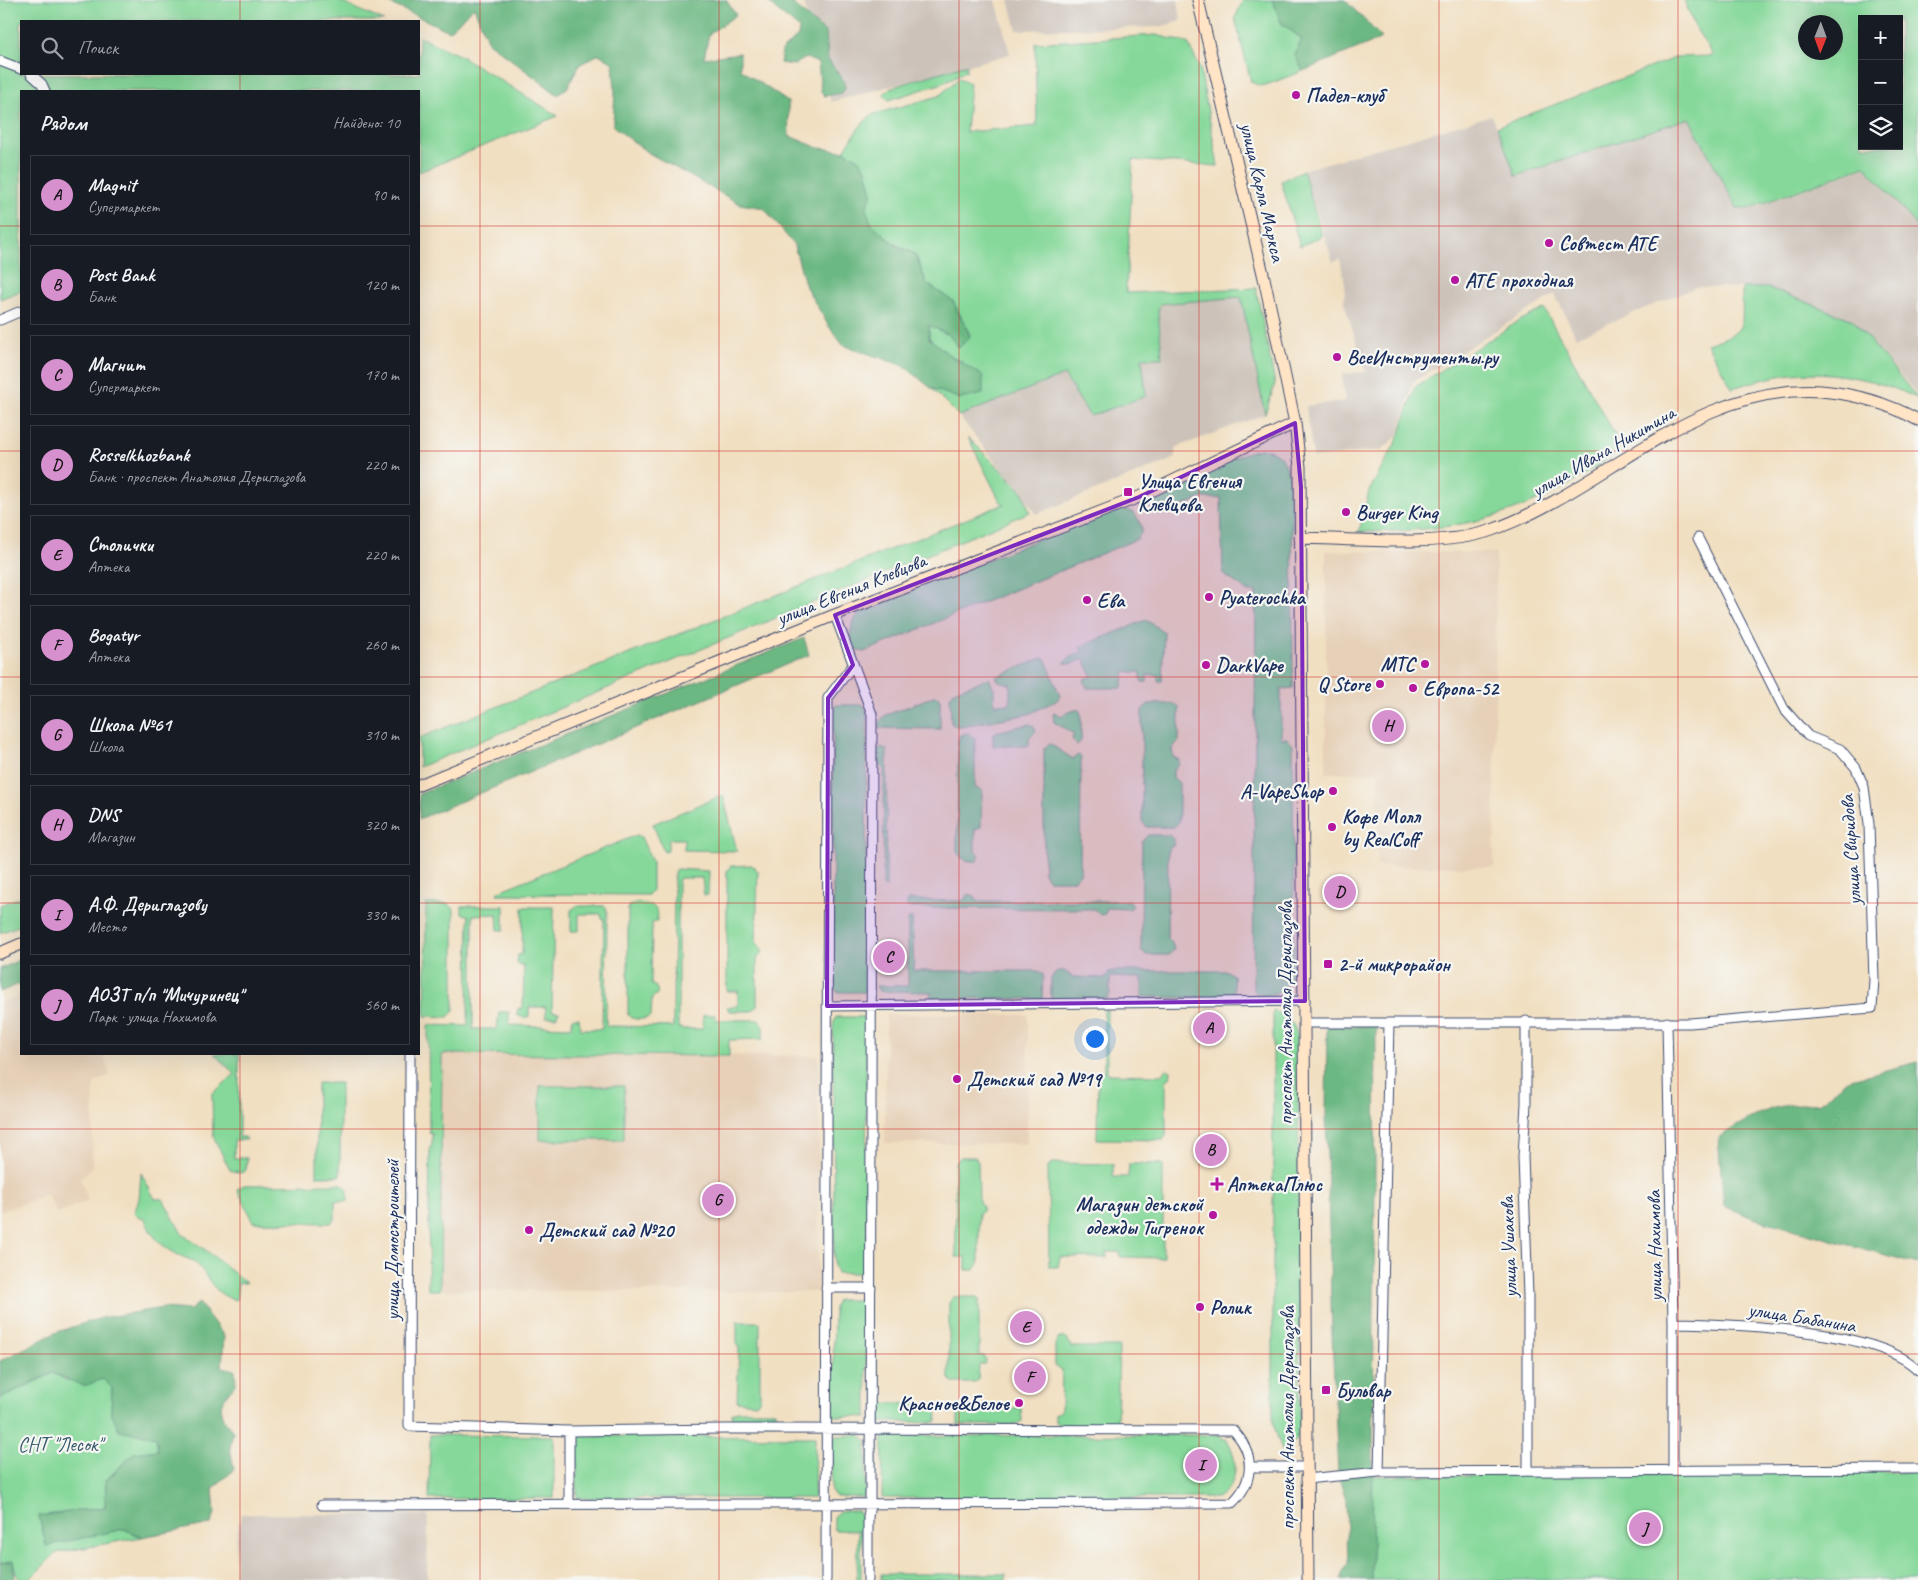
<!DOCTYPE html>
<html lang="ru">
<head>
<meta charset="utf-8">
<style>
	:root { --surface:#171b24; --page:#242831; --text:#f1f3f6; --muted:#9ea1a6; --line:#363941; --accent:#d690ce }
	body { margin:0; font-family:Caveat,sans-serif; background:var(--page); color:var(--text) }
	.controls { position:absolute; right:15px; top:15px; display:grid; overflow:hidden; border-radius:0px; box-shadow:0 5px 20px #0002 }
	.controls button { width:45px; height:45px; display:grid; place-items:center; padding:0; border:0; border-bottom:1px solid var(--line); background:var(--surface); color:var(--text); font:25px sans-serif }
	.compass { position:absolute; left:1798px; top:15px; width:45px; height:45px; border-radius:50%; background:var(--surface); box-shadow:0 5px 20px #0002; rotate:181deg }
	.you { position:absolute; left:1094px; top:1038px; width:18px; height:18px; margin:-12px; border:4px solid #fff; border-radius:50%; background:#1a73e8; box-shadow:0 0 0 8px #1a73e833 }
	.badge { display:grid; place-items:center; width:32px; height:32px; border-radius:50%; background:var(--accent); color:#111; font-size:16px; font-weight:700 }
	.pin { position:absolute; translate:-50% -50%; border:2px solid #fff; box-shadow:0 1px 5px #0006 }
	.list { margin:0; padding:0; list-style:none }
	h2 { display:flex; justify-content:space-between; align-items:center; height:65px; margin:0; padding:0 20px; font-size:21px }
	h2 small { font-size:16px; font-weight:400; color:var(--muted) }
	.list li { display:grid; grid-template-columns:32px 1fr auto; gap:15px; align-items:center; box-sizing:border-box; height:80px; margin:0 10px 10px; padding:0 10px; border:1px solid var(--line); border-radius:0px }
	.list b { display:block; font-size:19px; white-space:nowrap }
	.list p { margin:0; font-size:16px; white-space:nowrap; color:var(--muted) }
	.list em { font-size:16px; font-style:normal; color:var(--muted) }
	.icon { flex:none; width:28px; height:28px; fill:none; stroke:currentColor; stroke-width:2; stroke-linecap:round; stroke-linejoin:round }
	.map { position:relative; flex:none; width:1918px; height:1580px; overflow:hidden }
	.search { position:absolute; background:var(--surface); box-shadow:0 5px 20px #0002; left:20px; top:20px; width:400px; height:55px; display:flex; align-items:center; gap:12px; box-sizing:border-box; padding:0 18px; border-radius:0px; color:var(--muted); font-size:19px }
	.panel { position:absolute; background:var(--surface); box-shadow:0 5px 20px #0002; left:20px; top:90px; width:400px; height:965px; border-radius:0px }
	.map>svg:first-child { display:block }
</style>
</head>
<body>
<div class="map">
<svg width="1918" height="1580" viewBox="0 0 1918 1580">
	<rect width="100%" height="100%" fill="#f6f6f2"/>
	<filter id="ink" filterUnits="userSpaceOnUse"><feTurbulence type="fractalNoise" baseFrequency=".02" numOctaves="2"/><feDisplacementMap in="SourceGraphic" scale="10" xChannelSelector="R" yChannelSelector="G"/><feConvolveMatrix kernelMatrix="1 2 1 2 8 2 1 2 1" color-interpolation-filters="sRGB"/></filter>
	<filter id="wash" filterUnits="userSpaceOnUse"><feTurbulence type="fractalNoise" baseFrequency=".0096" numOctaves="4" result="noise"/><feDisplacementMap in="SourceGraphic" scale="20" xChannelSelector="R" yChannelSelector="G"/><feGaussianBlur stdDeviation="1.12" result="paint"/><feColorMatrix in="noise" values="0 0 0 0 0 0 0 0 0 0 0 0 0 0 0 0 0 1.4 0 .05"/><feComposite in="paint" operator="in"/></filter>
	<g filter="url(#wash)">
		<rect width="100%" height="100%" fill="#f1dfc1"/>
		<path fill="#e6d0b7" d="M1326,551L1496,553L1494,867L1377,866L1378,773H1326Z
			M21,994V1054H103L110,1075L94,1083L92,1168L80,1178L88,1200L57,1214L47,1194L0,1212V1003Z
			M886,1014L1028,1015L1027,1144L885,1143Z
			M442,1054L819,1056L818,1292L440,1290Z"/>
		<path fill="#ccc2b9" d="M803,0H996L1010,54L831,102Z
			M1009,0H1178L1181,21L1159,27L1017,30Z
			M1492,115L1516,175L1690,117L1737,208L1750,209L1865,167L1918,227V396L1853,320L1769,288L1696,287L1576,337L1555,294L1413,382L1398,436L1381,450L1313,458L1306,406L1345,401L1342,374L1366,372L1344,303L1345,284L1340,259L1333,262L1303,170Z
			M1241,297L1265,414L1175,448L1176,458L1037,514L959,416L1064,374L1146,396L1142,358H1162L1158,311L1160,304Z
			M241,1514L428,1515L427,1580H235L236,1540Z"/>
		<path fill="#85d89a" stroke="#50847c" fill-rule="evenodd" d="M0,0H336L384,21H21V74H419V37L461,56L558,116L419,172V91H21V291L0,299Z
			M1243,0H1272L1282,24L1302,39L1295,55L1303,71L1266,85L1260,86L1251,82L1235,18Z
			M1684,0H1918V227L1865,166L1750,208H1737L1689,118L1516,176L1497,127L1677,57L1713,56L1695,27ZM1862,19H1899V146H1862ZM1806,22H1836V52H1806Z
			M1156,35L1188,43L1200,68L1218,166L1133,160L1126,293L1256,288L1275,384L1265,414L1241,297L1160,304L1158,311L1162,358H1142L1146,396L1090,416L1064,375L959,416L931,388L961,399L963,362L948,354L929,338V325L949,335L959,347L970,335L953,301L927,284L915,254C900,248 864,227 866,207C867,203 870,197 872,193L859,159L844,151L858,129L871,115L939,96L959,78L970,83L966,132L1037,126L1035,43Z
			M964,65H967L966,71L940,84L889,100L883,95L890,88Z
			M1303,170L1322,236L1300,246L1281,181Z
			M1742,288H1769L1853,320L1918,399C1881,380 1833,370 1792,374C1772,376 1751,383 1732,388L1707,344C1749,331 1742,328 1742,288Z
			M1544,309L1617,438L1614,455C1590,470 1565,489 1539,500C1478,527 1424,531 1359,532L1369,491L1399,437L1415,387L1519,321Z
			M968,437L1022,491L1030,512L419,767V738L1004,504L1000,501Z
			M1260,449C1288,450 1289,474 1292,496L1293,688L1281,689V738H1287L1293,745L1294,971C1289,985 1268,1007 1253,990L1256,592H1249L1223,574L1221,498H1202L1163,514H1157C1152,509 1148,504 1153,497C1158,490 1183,483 1192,479C1215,469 1235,454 1260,449Z
			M1118,508C1132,509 1140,516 1142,531L1137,539L864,652L856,650C845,636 852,617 866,608Z
			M1146,620L1164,632L1162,681H1158V675H1147V682H1141V672H1125L1122,688H1087L1084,679L1092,676L1084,659L1071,664L1064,663L1069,658L1082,652L1080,647Z
			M1042,658L1046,660L1060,696L1057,700L1029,714L962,726H956L951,723L950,697L954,691L989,678L994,689V704H1010V684L999,681L996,677Z
			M934,696H938L940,700V729L879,728L880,722L884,716Z
			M1148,704H1174L1179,707V741L1172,748L1173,757L1179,760L1178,766L1173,770V778L1179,783V822L1174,827H1147L1142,822V710Z
			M836,705H864L867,711L865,992H837L833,985V715Z
			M1075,710H1079L1081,714V741L1077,745L1072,739L1074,734L1054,722L1053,714L1055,712L1060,716Z
			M1029,724L1034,726L1036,731L1029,738V746H993V735L996,732Z
			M968,733L975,739V788L982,790L981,827L975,829V851L980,855L977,861C969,862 961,860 957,851L958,741L960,735Z
			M1050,744L1073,759L1078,755L1081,757L1080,874L1074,880H1049L1044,873V748Z
			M882,747L887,750L886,887L883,885L884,768L878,765L876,752Z
			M723,795L737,851L684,850V839H668V851L664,852L653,824Z
			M637,835L641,837L652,862V890L648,895L497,894L499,891Z
			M1148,835H1169L1174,840L1173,845L1168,848L1167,939L1172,943L1174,949L1169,955H1146L1141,950L1142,841Z
			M752,865L758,871L756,943L763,950L761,955L757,958V1007L752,1011H729L727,1007L738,1006V991H727V871L731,866Z
			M676,869L709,871L708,895H704L702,878H680L678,882V1024L680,1029H701L703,1027V1015H715L716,1020H759L763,1026V1039L729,1040V1056L442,1054L440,1290H428L430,1146H432V1133L429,1132L428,1025L468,1026L469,916L462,913V906H504V930H498L497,914L473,915V1029H497L499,1012H509V1025L571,1027L572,1018H579L580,1029H602L604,919H602L601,914H579V931H571V910L577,906H605L607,910L606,1026L673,1027L674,872Z
			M968,894L975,896L977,901H1130L1133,905L1130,909L1107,908L1105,914L1100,915L1094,909L910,908L906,905L909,900L963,901Z
			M21,897V925L0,933V905Z
			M635,903C648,903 663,906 656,922L652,923L651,984L656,987L658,993L652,998L651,1016C645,1020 633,1021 628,1015V909L629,906Z
			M426,904H449L454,909V1011L448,1017L425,1016Z
			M523,907H554L552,1011L559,1012L556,1017H546V1007H529V1016L524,1018L517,1015L518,1009L523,1007L524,966L517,963L518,955L522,954Z
			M912,917L914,971H1038L1043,974L1042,999L931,998V992L879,991L876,986H908V920Z
			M1057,971H1065L1072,977L1105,978L1109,972L1114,971H1227L1233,975L1234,991L1230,997L1226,998L1142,997V978L1110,977V994L1107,999L1053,1000L1051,998V978Z
			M1104,1010H1107V1074L1161,1075L1166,1069L1171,1071L1170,1078L1166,1080V1135L1163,1140L1097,1139L1098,1074L1104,1071Z
			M1273,1011C1287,1015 1296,1024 1298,1039L1300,1429L1296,1440L1283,1454L1273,1423Z
			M836,1017H863L866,1024L867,1267L865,1273H837L834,1265L833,1025Z
			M214,1054H239V1137H245L247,1140H234V1158H247L246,1170L241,1173L230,1170L213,1136L212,1094L235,1074Z
			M317,1083H340V1176H317Z
			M540,1086H624V1140H540Z
			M961,1157H975L978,1162L979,1202L983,1207L982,1211L979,1213V1264L974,1270H966V1257H956L955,1162Z
			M1051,1163L1113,1164V1177H1128L1129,1164H1163V1258L1120,1257V1252H1107V1258L1060,1257L1058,1267H1049L1048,1167Z
			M141,1173L155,1199H163L182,1234L207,1251L246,1283H238L236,1300C212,1294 211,1279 197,1264C194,1260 187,1259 183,1257C165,1249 151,1238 145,1219L139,1218L134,1213L139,1199Z
			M342,1184L348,1189V1201H335V1219L331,1223L254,1222L237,1189L244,1185Z
			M953,1297H977L979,1299V1355L984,1356L986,1360L985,1364L979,1365L978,1380L974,1383H954L949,1378V1303Z
			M837,1300H864L866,1303L867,1417L833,1416L834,1307Z
			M737,1322H760V1398L757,1403L737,1401L739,1347L737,1346Z
			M1059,1338H1067L1071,1347H1119L1117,1426H1061L1055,1422V1414L1061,1411L1062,1370L1055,1365V1345Z
			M53,1373L66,1380L103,1379L112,1388L111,1412L156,1437L158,1450L134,1453L106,1480L105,1507L39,1516L46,1545L124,1529L142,1537L56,1553L29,1580H20L16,1574L13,1561L0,1563V1398Z
			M881,1403L937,1404V1420L936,1422H878L877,1408Z
			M958,1408H1021L1022,1421L1016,1425H958Z
			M737,1411H775V1422L731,1421L732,1413Z
			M430,1435L554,1436V1498L429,1499Z
			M860,1435L867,1441L865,1495L861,1497H836L831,1491L832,1439L837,1436Z
			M1217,1435L1227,1440C1239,1459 1239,1487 1217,1498H882L883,1436Z
			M577,1436L815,1437L814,1498H577Z
			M1918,1472V1580H1372L1371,1476Z
			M839,1511H858L861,1516V1580H857L858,1531L834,1530V1517Z
			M881,1574H1006V1580H881Z"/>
		<path fill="#6cb882" stroke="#447470" d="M382,0H726L736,15L709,34L704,58L740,53V69L788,102L789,136L819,148L844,151L859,159L866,169L872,193L866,209L871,223L898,247L915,254L927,284L953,301L970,336L959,348L949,335L929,325V338L948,354L983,376V394L961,399L931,388L904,366L843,345L828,325L806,287L794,245L764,208L740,204L647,152L613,126L615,91L613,63L599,54L579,65L568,87L558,95L488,42L474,7L449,31Z
			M767,0H792L794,5L826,33L828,60L844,81L845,88L842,93L825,96L821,91L818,63L806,58L794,65L780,63L782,50L798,36L799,29C789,18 775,12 767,0Z
			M1272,0H1345L1382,38L1303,71L1295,55L1302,39L1282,24Z
			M804,638L809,655L419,819V794Z
			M21,959V983L0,992V969Z
			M1327,1026H1376L1372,1580L1340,1579L1348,1564L1346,1500L1338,1475L1332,1334L1326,1115Z
			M1918,1062V1264L1753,1218L1724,1206L1718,1138C1755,1114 1774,1102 1818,1104L1847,1080Z
			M199,1303L224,1336L222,1367L235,1370L236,1384C219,1402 214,1412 233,1431L230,1447L234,1470L213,1488L215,1513L211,1524L142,1537L124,1529L46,1546L39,1516L105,1507L106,1481L134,1453L158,1450L156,1437L119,1430L111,1412L112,1388L103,1379L84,1386L53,1373L0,1398V1361L57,1332L101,1318L163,1308L190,1310Z
			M13,1561L15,1580H0V1563Z"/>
	</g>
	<g filter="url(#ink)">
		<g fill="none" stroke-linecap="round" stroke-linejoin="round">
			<defs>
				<path id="street" d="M0,61L21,69
					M31,74L42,84L45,91
					M0,320L21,311
					M835,615L872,714L870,1504L868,1517V1580
					M827,1006L1305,1001
					M1526,1021V1103L1523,1157L1528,1296V1471
					M1667,1022L1673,1323V1469
					M1305,1023H1690L1872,1008L1874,980L1870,857L1869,824L1864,787L1856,768L1840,749L1808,736L1784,709L1698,538
					M826,1288H871
					M1673,1323C1731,1324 1879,1329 1918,1370
					M1251,1467H1306
					M1379,1472L1389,1023
					M1306,1479L1379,1472L1918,1469
					M569,1503V1431
					M322,1505L1232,1503C1255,1481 1255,1453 1233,1430L725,1429L569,1431L409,1426L410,1054
					M826,1580L828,698L853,665"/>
				<path id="secondary" d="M1198,0L1264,278L1295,423L1300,467L1308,1580
					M1300,538C1355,539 1442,548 1492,530C1605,490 1694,383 1821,391C1855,394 1889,404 1918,420
					M419,785L832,616L1139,497L1295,423
					M0,953L21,944"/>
			</defs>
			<use href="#street" stroke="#3b496d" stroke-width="11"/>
			<use href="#secondary" stroke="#3b496d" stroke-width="13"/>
			<use href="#street" stroke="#fff" stroke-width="9"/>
			<use href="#secondary" stroke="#ffe4c6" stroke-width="11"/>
		</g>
	</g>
	<path fill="#7b2cbf" fill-opacity="0.2" stroke="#7b2cbf" stroke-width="4" stroke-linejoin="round" d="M1295,423L1301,487L1305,1001L827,1006L828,698L853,665L835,615L1139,497Z"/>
	<path fill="none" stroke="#d62828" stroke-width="1" stroke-opacity="0.55" d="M240,0V21M480,0V1580M719,0V1580M959,0V1580M1199,0V1580M1439,0V1580M1678,0V1580M240,74V91M0,226H21M419,226H1918M0,451H21M419,451H1918M0,677H21M419,677H1918M0,903H21M419,903H1918M240,1054V1580M0,1129H1918M0,1354H1918"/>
	<g fill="#b5179e" stroke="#f6f6f2" stroke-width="2">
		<circle cx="1296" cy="95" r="5"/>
		<circle cx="1549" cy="243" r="5"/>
		<circle cx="1455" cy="280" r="5"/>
		<circle cx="1337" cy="357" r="5"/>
		<rect x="1123" y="487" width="10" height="10" rx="2.5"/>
		<circle cx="1346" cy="512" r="5"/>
		<circle cx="1209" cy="597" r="5"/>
		<circle cx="1087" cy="600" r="5"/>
		<circle cx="1425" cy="664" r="5"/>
		<circle cx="1206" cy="665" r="5"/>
		<circle cx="1380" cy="684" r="5"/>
		<circle cx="1413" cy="688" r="5"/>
		<circle cx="1333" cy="791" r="5"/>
		<circle cx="1332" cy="827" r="5"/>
		<rect x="1323" y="959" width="10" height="10" rx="2.5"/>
		<circle cx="957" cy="1079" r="5"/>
		<path d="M1214.5 1176.5h5v5h5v5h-5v5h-5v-5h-5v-5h5z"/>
		<circle cx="1213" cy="1215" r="5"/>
		<circle cx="529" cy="1230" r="5"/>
		<circle cx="1200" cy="1307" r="5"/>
		<rect x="1321" y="1385" width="10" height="10" rx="2.5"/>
		<circle cx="1019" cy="1403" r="5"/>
	</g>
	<g text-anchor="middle" stroke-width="4.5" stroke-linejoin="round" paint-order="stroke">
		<g font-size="20" font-weight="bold" fill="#1b2f5e" stroke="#f6f6f2" text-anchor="start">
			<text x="1306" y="102">Падел-клуб</text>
			<text x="1559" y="250">Совтест АТЕ</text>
			<text x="1465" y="287">АТЕ проходная</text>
			<text x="1347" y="364">ВсеИнструменты.ру</text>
			<text x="1138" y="488">Улица Евгения<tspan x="1138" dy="23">Клевцова</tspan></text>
			<text x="1356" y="519">Burger King</text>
			<text x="1219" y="604">Pyaterochka</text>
			<text x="1097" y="607">Ева</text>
			<text x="1415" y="671" text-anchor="end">МТС</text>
			<text x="1216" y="672">DarkVape</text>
			<text x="1370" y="691" text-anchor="end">Q Store</text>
			<text x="1423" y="695">Европа-52</text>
			<text x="1323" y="798" text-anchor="end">A-VapeShop</text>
			<text x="1342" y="823">Кофе Молл<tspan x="1342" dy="23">by RealCoff</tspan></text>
			<text x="1338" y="971">2-й микрорайон</text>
			<text x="967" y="1086">Детский сад №19</text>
			<text x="1227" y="1191">АптекаПлюс</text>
			<text x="1203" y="1211" text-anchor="end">Магазин детской<tspan x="1203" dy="23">одежды Тигренок</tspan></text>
			<text x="539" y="1237">Детский сад №20</text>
			<text x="1210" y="1314">Ролик</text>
			<text x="1336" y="1397">Бульвар</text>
			<text x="1009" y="1410" text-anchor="end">Красное&amp;Белое</text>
		</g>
		<g font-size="20" fill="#1b2f5e" stroke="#f6f6f2">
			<text transform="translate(1263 192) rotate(77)" y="7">улица Карла Маркса</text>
			<text transform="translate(1603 451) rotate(-30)" y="7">улица Ивана Никитина</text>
			<text transform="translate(851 589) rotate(-22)" y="7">улица Евгения Клевцова</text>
			<text transform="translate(1850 850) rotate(-94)" y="7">улица Свиридова</text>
			<text transform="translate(1285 1013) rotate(-90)" y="7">проспект Анатолия Дериглазова</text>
			<text transform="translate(392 1240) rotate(-90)" y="7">улица Домостроителей</text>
			<text transform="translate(1654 1246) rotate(-91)" y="7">улица Нахимова</text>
			<text transform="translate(1508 1247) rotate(-92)" y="7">улица Ушакова</text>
			<text transform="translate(1802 1317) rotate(9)" y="7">улица Бабанина</text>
			<text transform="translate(1287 1418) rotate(-90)" y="7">проспект Анатолия Дериглазова</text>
		</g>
		<g font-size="20" fill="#36596d" stroke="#f6f6f2">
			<text x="60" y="1451">СНТ "Лесок"</text>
		</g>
	</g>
</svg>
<div class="controls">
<button>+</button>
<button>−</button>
<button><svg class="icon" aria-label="layers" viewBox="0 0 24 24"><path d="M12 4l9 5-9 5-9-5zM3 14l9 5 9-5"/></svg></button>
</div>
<svg class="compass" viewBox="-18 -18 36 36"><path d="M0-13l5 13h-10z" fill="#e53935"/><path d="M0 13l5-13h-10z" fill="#9ea1a6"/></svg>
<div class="you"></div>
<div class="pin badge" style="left:1209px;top:1028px">A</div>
<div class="pin badge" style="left:1211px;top:1150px">B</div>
<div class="pin badge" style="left:889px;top:957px">C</div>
<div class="pin badge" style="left:1340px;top:892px">D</div>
<div class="pin badge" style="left:1026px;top:1327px">E</div>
<div class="pin badge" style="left:1030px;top:1377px">F</div>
<div class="pin badge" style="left:718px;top:1200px">G</div>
<div class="pin badge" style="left:1388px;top:726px">H</div>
<div class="pin badge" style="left:1201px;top:1465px">I</div>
<div class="pin badge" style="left:1645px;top:1528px">J</div>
<div class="search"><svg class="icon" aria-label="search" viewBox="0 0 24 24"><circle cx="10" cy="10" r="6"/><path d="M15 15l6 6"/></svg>Поиск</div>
<section class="panel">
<h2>Рядом<small>Найдено: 10</small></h2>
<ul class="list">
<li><span class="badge">A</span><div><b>Magnit</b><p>Супермаркет</p></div><em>90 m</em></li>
<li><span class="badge">B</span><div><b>Post Bank</b><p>Банк</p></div><em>120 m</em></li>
<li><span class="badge">C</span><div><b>Магнит</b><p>Супермаркет</p></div><em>170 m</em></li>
<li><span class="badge">D</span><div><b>Rosselkhozbank</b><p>Банк · проспект Анатолия Дериглазова</p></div><em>220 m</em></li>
<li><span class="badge">E</span><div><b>Столички</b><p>Аптека</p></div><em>220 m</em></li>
<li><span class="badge">F</span><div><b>Bogatyr</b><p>Аптека</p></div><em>260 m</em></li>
<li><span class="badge">G</span><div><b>Школа №61</b><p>Школа</p></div><em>310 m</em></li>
<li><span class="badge">H</span><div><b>DNS</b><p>Магазин</p></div><em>320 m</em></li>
<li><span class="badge">I</span><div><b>А.Ф. Дериглазову</b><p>Место</p></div><em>330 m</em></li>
<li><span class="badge">J</span><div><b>АОЗТ п/п &quot;Мичуринец&quot;</b><p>Парк · улица Нахимова</p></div><em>560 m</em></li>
</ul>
</section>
</div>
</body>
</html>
